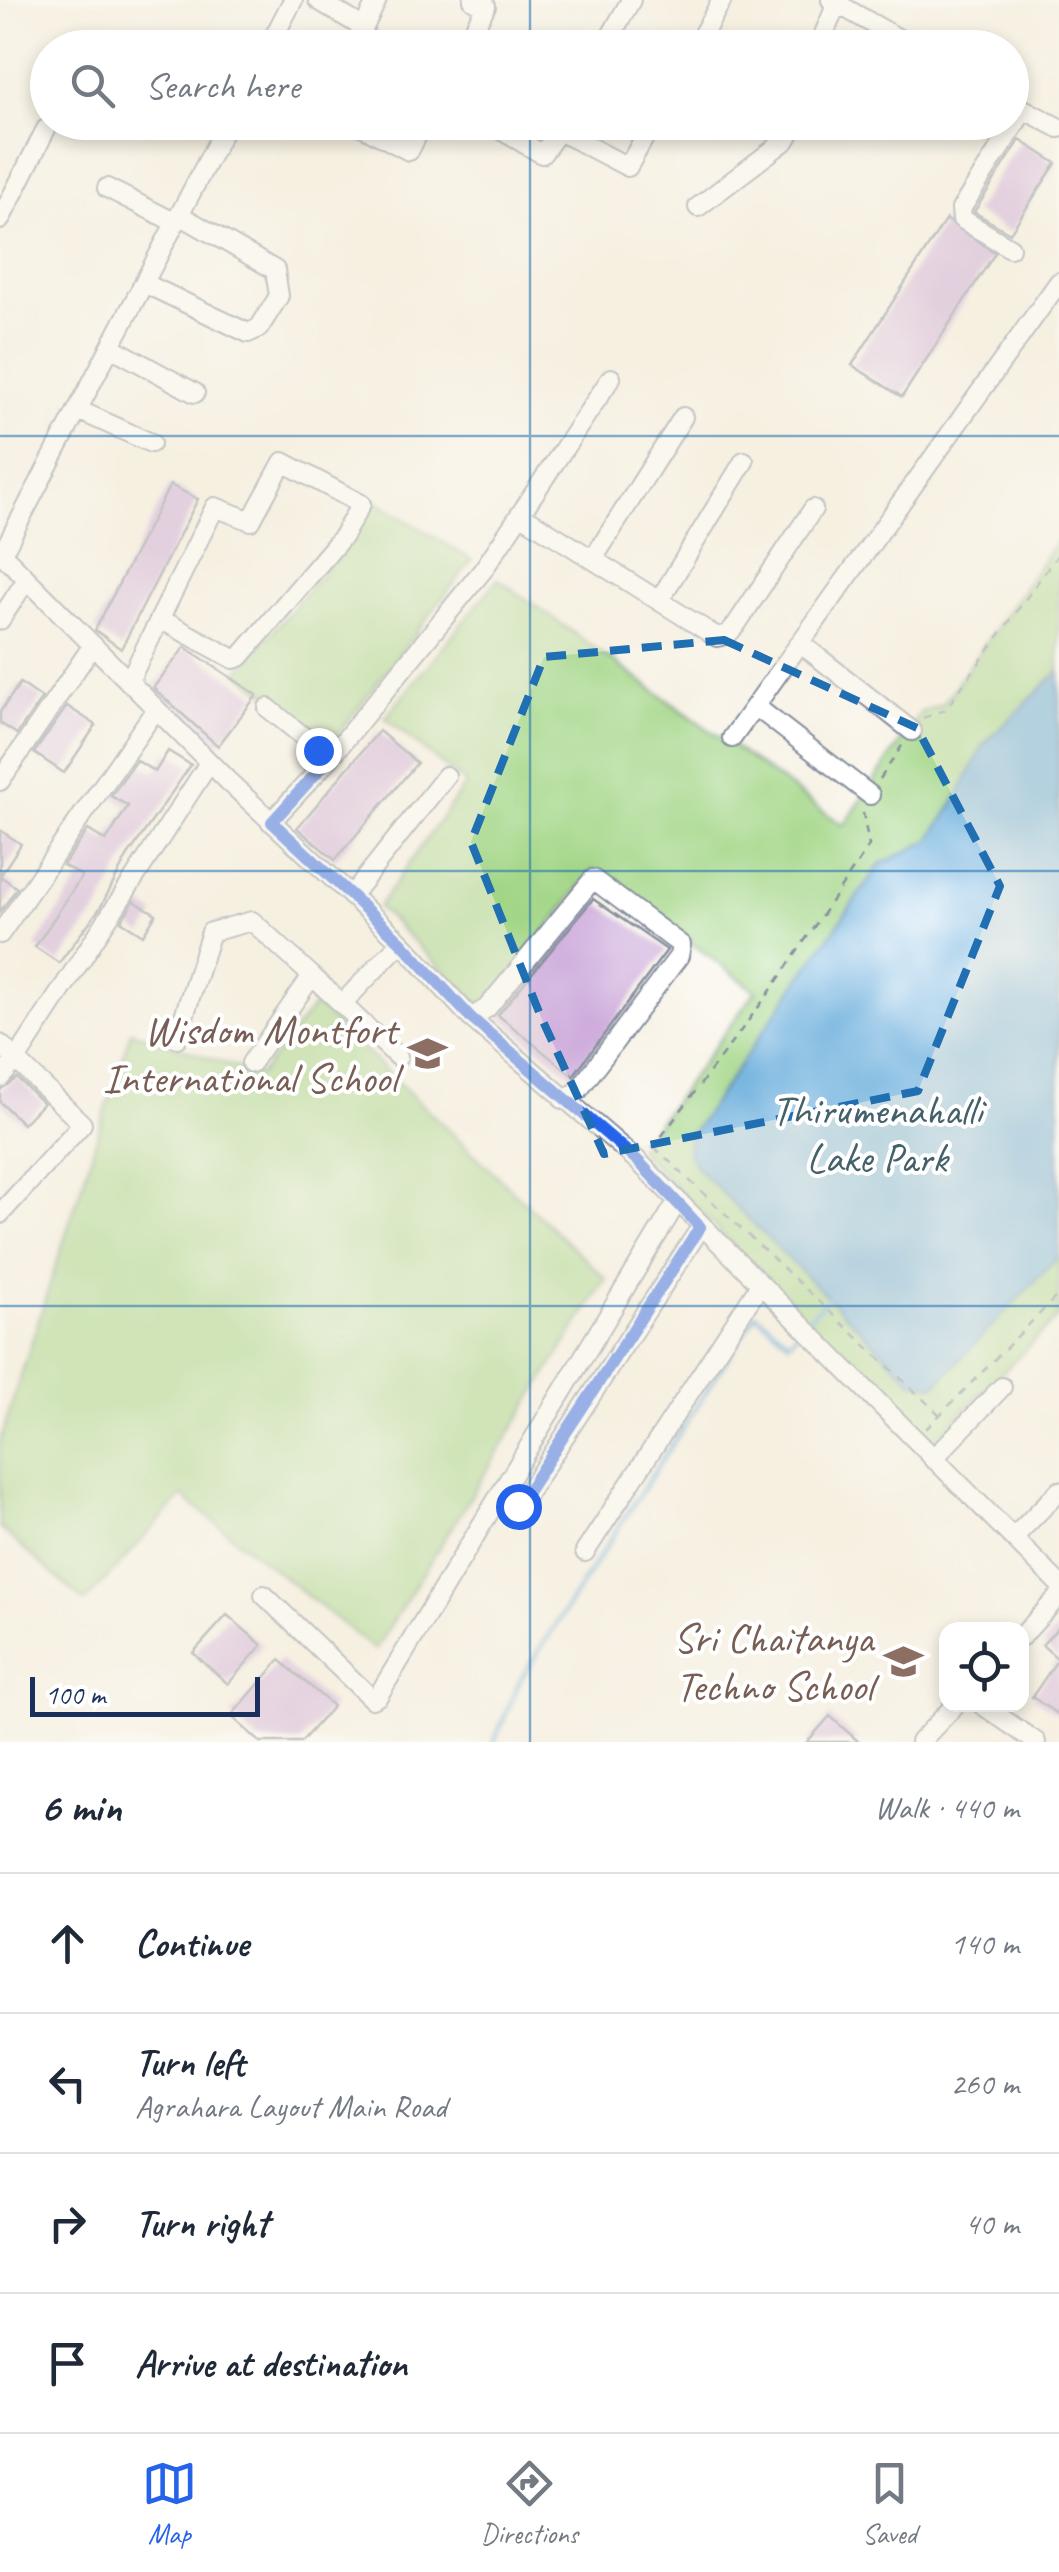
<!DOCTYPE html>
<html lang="en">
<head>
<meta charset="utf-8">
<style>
	:root { --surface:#fff; --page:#f2f2f3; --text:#1f2937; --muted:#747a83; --line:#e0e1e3; --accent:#2563eb }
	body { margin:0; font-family:Caveat,sans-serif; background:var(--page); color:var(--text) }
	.controls { position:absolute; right:30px; bottom:30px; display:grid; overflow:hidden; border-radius:20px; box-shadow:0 5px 15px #0003 }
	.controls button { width:90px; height:90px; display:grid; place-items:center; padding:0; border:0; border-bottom:2px solid var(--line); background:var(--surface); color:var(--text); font:50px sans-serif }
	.scale { position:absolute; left:30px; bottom:25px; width:230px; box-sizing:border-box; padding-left:10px; border:5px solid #1b2f5e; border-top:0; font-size:28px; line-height:35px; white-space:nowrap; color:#1b2f5e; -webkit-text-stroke:8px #fff; paint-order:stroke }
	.stop { position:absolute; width:30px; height:30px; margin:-22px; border:8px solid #2563eb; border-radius:50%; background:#fff }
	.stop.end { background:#2563eb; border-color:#fff; box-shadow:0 2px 10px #0008 }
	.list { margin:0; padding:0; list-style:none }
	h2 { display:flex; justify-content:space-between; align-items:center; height:130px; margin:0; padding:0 40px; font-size:42px }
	h2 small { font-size:32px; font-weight:400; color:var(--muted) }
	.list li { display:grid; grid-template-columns:65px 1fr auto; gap:30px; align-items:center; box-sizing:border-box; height:140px; padding:0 40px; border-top:2px solid var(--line) }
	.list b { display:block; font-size:38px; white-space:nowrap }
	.list p { margin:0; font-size:32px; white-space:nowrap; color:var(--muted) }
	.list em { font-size:32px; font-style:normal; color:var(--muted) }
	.icon { flex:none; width:55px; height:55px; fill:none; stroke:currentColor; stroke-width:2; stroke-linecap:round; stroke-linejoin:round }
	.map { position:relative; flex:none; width:1059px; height:1742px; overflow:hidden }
	.search { position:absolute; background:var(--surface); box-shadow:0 5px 15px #0003; left:30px; right:30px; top:30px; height:110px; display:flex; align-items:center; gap:25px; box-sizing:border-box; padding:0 35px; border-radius:55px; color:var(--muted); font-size:38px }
	.sheet { height:690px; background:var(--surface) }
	nav { display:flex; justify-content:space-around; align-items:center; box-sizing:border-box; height:140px; border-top:2px solid var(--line); background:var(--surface); font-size:28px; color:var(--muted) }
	nav a { display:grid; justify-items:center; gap:5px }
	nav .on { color:var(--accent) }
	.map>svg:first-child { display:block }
</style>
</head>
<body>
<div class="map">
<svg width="1059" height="1742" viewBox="0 0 1059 1742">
	<rect width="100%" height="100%" fill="#fff"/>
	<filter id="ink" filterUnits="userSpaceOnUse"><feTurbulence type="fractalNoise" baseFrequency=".01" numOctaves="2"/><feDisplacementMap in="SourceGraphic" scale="20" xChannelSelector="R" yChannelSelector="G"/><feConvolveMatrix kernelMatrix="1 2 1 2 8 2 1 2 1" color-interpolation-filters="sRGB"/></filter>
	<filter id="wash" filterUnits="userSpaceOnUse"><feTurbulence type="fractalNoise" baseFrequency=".0048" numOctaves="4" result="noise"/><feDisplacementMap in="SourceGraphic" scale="40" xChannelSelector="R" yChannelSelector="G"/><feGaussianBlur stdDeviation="2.25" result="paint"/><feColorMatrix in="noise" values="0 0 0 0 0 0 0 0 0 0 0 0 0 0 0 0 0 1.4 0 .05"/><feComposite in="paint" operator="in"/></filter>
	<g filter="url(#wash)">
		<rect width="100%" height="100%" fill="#f6f0e1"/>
		<path fill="#a2d585" stroke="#5e8272" stroke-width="2.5" d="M375,501L472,560L332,742L238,672L353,537Z
			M1059,538V1316L930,1445L638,1149L756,991L593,870L485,1011L378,907L466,784L385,718L498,579L844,826L921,712L943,704Z
			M315,1004L606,1279L375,1650L182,1496L85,1602L0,1528V1441L131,1031L259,1075Z"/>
		<path fill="#63aada" stroke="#3f6c9c" stroke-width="2.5" d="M1059,671V1256L936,1385L913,1382L698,1169L687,1152L690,1136L880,864L929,841L956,800L984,744Z"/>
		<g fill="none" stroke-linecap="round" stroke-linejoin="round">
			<path stroke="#63aada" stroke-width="5" d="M806,1321L828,1298
				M494,1742L520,1680L756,1314L789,1341L799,1330"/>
		</g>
		<g id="blocks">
			<path fill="#cca9da" d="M1020,140L1056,163L1010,233L974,212Z
				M946,219L995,253L902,397L852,365Z
				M170,485L198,499L121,649L95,630Z
				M185,647L257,695L218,746L153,688Z
				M20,683L42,698L17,734L0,723V712Z
				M67,706L96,725L64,773L34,753Z
				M379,731L417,763L335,860L297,828Z
				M168,751L191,765L127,857L100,908L59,963L35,947L82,876L63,865L88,830L106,841L128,806L111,796L136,760L155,772Z
				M0,830L21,844L0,876Z
				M0,876L17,888L0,912Z
				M593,899L667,950L573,1076L498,1015Z
				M134,901L156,914L143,935L121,921Z
				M17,1078L43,1103L23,1124L0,1102V1090Z
				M227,1615L262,1645L228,1684L193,1653Z
				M1059,1627V1715L1032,1697L1058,1659L1042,1645Z
				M280,1660L333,1706L301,1742H260L231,1716Z
				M830,1716L859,1742H807Z"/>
		</g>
	</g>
	<g filter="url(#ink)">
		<use href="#blocks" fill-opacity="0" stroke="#8890a0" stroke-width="2.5"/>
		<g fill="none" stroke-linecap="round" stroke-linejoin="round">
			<defs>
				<path id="minor" d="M318,0L364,28
					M831,0L915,48
					M268,48L293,0
					M354,48L377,0
					M464,48L486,6L473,0
					M604,48L631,0
					M695,48L722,0
					M818,48L837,3
					M1012,103L1059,128
					M354,122L409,151L424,122
					M487,122L542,154L559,131
					M563,122L559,131L628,167L653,122
					M107,188L176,223
					M698,207L786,140L796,122
					M0,220L46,129
					M1010,248L962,219L961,209L1024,110
					M144,283L248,333L259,328L279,296L275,270L180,215
					M111,347L195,393
					M78,410L151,443
					M520,514L717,637L728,634L736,625L813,509
					M0,552L228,781L401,942L471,1018L638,1161L1059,1584
					M2,554L228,122
					M593,559L683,417
					M659,601L744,461
					M0,620L27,579
					M800,643L912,731
					M129,682L133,673L215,507L251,521L283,462L361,504L343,536L240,657L234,659L160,619
					M755,706L870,795
					M268,708L330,758L271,822
					M732,738L1059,282
					M330,758L483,570L611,378
					M0,781L93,645
					M351,896L446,776
					M0,934L156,709
					M342,1004L398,1057
					M471,1018L487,1008L593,879L681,945L679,956L577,1092L563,1099
					M177,1038L211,932L252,921L312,976
					M0,1044L82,1124L0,1214
					M251,1063L312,976L342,1004L401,942
					M0,1078L16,1060L209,763
					M933,1459L1002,1387
					M519,1506L701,1227
					M1013,1538L1059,1491
					M585,1552L759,1286
					M264,1595L372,1699L378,1696L677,1202
					M1022,1636L1059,1596
					M981,1704L1036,1742
					M920,1742L956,1704"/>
			</defs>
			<use href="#minor" stroke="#8890a0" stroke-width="22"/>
			<path stroke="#8890a0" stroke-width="2.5" stroke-dasharray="8 8" stroke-linecap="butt" d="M923,718L945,710L1059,553
				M880,779L903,744
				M654,1147L940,1415
				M652,1149L769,993L869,846L863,813
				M926,1429L1059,1294"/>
			<use href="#minor" stroke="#fff" stroke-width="18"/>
		</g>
	</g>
	<g fill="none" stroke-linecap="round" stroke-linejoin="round" filter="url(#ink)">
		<path stroke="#2563eb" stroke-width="12" d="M318,750L330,758L272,822L401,942L471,1018L638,1161L700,1227L518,1506"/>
	</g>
	<path d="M0 0H1059V1742H0ZM724,640L917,728L1000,886L918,1091L604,1154L541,1017L471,842L544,657Z" fill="#f6f0e1" fill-opacity=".55" fill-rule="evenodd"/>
	<path fill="none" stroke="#1f6fb2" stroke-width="8" stroke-dasharray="20 12" stroke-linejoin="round" d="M724,640L917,728L1000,886L918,1091L604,1154L541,1017L471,842L544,657Z"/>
	<path fill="none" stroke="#1f6fb2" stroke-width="2.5" stroke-opacity="0.55" d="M530,0V48M530,122V1742M0,436H1059M0,871H1059M0,1306H1059"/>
	<defs>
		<symbol id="school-bare" viewBox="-9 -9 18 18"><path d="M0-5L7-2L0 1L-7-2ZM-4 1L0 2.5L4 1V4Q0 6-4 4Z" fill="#8d6e63" stroke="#fff" stroke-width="2.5" paint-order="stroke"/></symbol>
	</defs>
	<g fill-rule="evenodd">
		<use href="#school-bare" x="400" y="1026" width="55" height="55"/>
		<use href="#school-bare" x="876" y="1634" width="55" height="55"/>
	</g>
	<g text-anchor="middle" stroke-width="8" stroke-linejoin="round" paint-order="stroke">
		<g font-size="42" fill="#785e54" stroke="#fff" text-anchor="end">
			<text x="397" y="1044">Wisdom Montfort<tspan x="397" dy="48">International School</tspan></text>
			<text x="873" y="1652">Sri Chaitanya<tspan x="873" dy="48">Techno School</tspan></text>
		</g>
		<g font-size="42" fill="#44616a" stroke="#fff">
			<text x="877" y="1124">Thirumenahalli<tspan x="877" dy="48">Lake Park</tspan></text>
		</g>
	</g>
</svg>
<div class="controls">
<button><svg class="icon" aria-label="locate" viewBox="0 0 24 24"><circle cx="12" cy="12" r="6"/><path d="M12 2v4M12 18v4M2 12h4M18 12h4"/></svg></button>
</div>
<div class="scale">100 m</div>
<div class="stop" style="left:518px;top:1506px"></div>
<div class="stop end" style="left:318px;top:750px"></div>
<div class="search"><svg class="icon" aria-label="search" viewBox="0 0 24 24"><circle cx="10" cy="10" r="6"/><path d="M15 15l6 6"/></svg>Search here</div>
</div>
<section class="sheet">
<h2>6 min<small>Walk · 440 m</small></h2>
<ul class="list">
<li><svg class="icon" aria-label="ahead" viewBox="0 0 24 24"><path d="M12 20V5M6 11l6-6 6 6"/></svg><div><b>Continue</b></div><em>140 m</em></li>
<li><svg class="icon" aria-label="left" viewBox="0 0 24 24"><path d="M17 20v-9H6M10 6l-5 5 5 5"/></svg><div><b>Turn left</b><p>Agrahara Layout Main Road</p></div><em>260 m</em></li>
<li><svg class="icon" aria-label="right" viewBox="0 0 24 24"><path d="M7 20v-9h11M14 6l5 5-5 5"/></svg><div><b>Turn right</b></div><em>40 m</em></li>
<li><svg class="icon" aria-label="arrive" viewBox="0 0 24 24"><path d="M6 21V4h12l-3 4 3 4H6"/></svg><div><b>Arrive at destination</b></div></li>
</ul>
</section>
<nav>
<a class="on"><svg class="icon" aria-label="map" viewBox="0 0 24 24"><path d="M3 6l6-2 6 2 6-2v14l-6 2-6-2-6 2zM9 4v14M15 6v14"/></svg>Map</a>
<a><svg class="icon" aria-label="directions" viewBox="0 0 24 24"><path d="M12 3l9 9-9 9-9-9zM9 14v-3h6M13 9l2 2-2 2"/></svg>Directions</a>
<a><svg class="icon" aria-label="saved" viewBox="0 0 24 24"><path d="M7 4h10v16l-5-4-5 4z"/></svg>Saved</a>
</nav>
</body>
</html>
